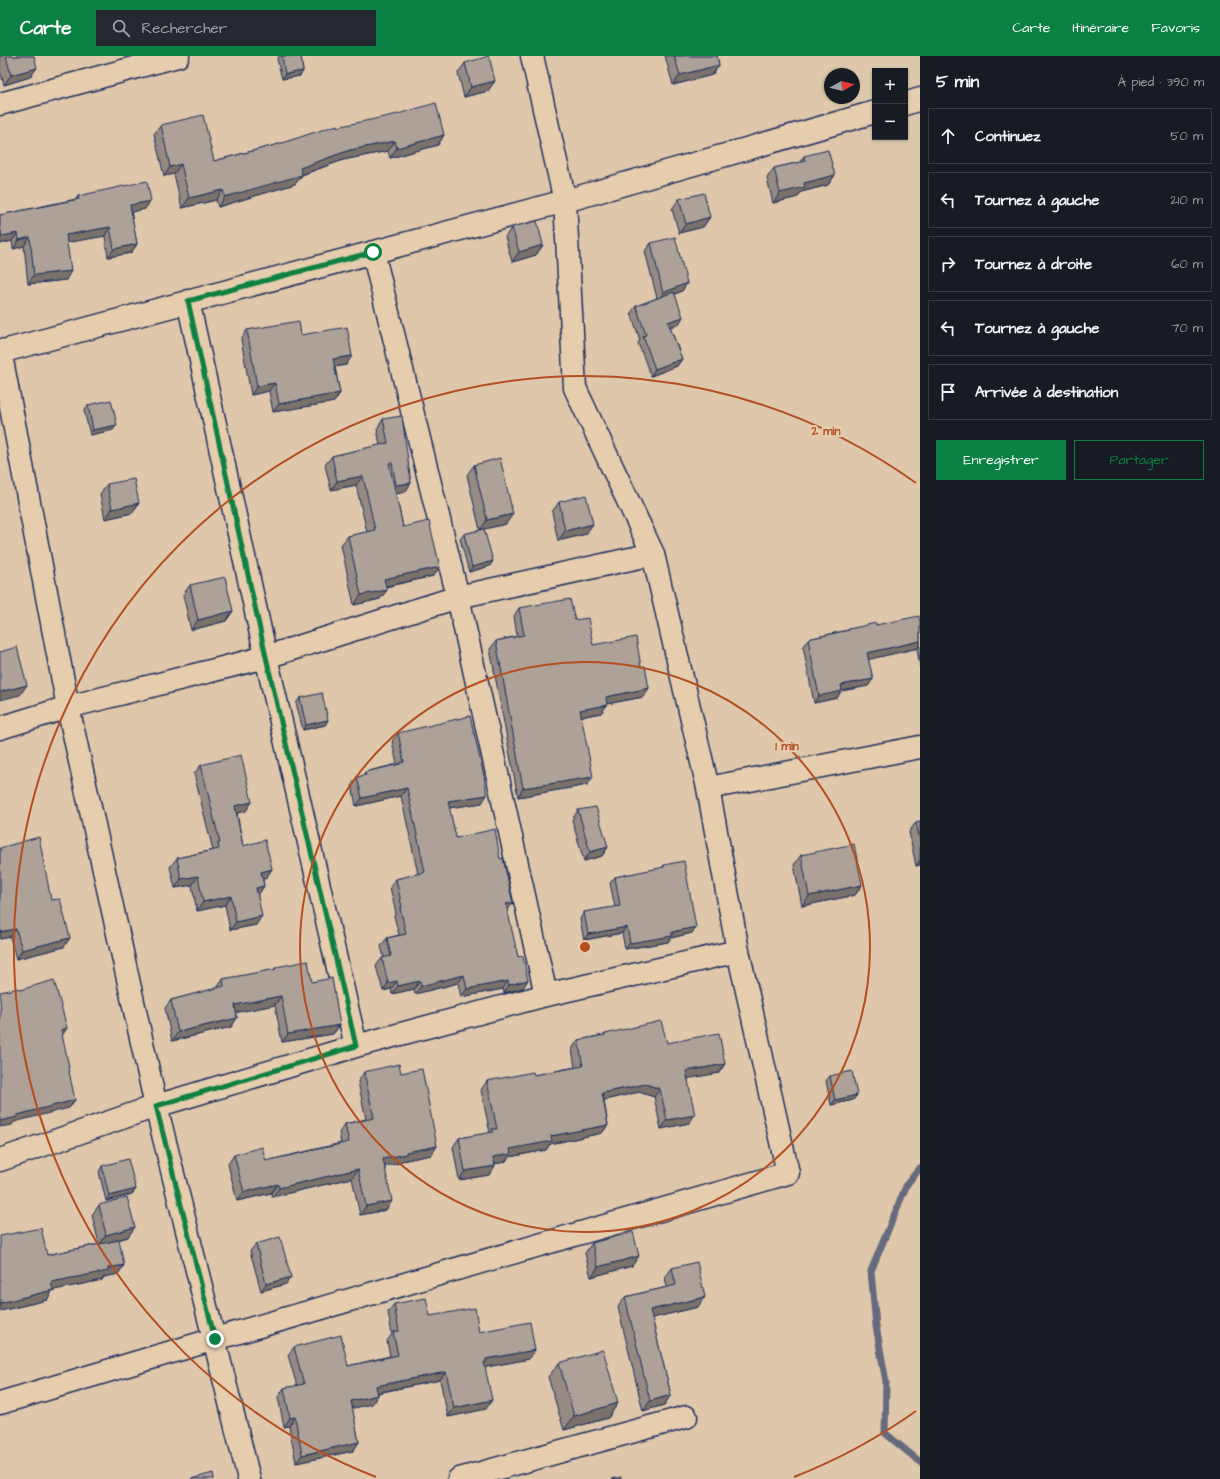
<!DOCTYPE html>
<html lang="fr">
<head>
<meta charset="utf-8">
<style>
	:root { --surface:#171b24; --page:#242831; --text:#f1f3f6; --muted:#9ea1a6; --line:#363941; --accent:#0b8043 }
	body { margin:0; font-family:"Architects Daughter",sans-serif; background:var(--page); color:var(--text) }
	.controls { position:absolute; right:12px; top:12px; display:grid; overflow:hidden; border-radius:0px; box-shadow:0 1px 3px #0004 }
	.controls button { width:36px; height:36px; display:grid; place-items:center; padding:0; border:0; border-bottom:1px solid var(--line); background:var(--surface); color:var(--text); font:20px sans-serif }
	.compass { position:absolute; left:824px; top:12px; width:36px; height:36px; border-radius:50%; background:var(--surface); box-shadow:0 1px 3px #0004; rotate:82deg }
	.stop { position:absolute; width:12px; height:12px; margin:-9px; border:3px solid #0b8043; border-radius:50%; background:#fff }
	.stop.end { background:#0b8043; border-color:#fff; box-shadow:0 1px 4px #0008 }
	.list { margin:0; padding:0; list-style:none }
	h2 { display:flex; justify-content:space-between; align-items:center; height:52px; margin:0; padding:0 16px; font-size:17px }
	h2 small { font-size:13px; font-weight:400; color:var(--muted) }
	.list li { display:grid; grid-template-columns:26px 1fr auto; gap:12px; align-items:center; box-sizing:border-box; height:56px; margin:0 8px 8px; padding:0 8px; border:1px solid var(--line); border-radius:0px }
	.list b { display:block; font-size:15px; white-space:nowrap }
	.list em { font-size:13px; font-style:normal; color:var(--muted) }
	.actions { display:flex; gap:8px; padding:12px 16px }
	.actions a { flex:1; padding:9px 0; border:1px solid var(--accent); border-radius:0px; text-align:center; font-size:14px; color:var(--accent) }
	.actions .main { background:var(--accent); color:#fff }
	.icon { flex:none; width:22px; height:22px; fill:none; stroke:currentColor; stroke-width:2; stroke-linecap:round; stroke-linejoin:round }
	.map { position:relative; flex:none; width:920px; height:1423px; overflow:hidden }
	header { display:flex; align-items:center; gap:24px; box-sizing:border-box; height:56px; padding:0 20px; background:var(--accent); color:#fff }
	header strong { font-size:19px }
	nav { display:flex; gap:22px; margin-inline-start:auto; font-size:14px }
	.search { width:280px; height:36px; background:var(--page); display:flex; align-items:center; gap:10px; box-sizing:border-box; padding:0 14px; border-radius:0px; color:var(--muted); font-size:15px }
	main { display:flex }
	aside { flex:1; background:var(--surface) }
	.map>svg:first-child { display:block }
</style>
</head>
<body>
<header>
<strong>Carte</strong>
<div class="search"><svg class="icon" aria-label="search" viewBox="0 0 24 24"><circle cx="10" cy="10" r="6"/><path d="M15 15l6 6"/></svg>Rechercher</div>
<nav><a>Carte</a><a>Itinéraire</a><a>Favoris</a></nav>
</header>
<main>
<div class="map">
<svg width="920" height="1423" viewBox="0 0 920 1423">
	<rect width="100%" height="100%" fill="#dec7ab"/>
	<filter id="ink" filterUnits="userSpaceOnUse"><feTurbulence type="fractalNoise" baseFrequency=".025" numOctaves="2"/><feDisplacementMap in="SourceGraphic" scale="8" xChannelSelector="R" yChannelSelector="G"/><feConvolveMatrix kernelMatrix="1 2 1 2 8 2 1 2 1" color-interpolation-filters="sRGB"/></filter>
	<g filter="url(#ink)">
		<g fill="none" stroke-linecap="round" stroke-linejoin="round">
			<path stroke="#666a7c" stroke-width="7" d="M920,1112L907,1128L871,1215L876,1270L886,1326L885,1377L920,1406"/>
			<defs>
				<path id="minor" d="M0,48L178,0
					M905,48L920,43
					M373,196L458,541L546,939
					M188,245L266,601L356,990
					M0,294L68,651L156,1050L249,1423
					M0,296L565,145L875,56
					M0,672L68,651L266,601L458,541L653,498
					M708,732L920,691
					M0,1104L156,1050L356,990L546,939L738,895
					M0,1347L215,1283L788,1117L738,895L708,732L653,498L575,332L565,145L532,0
					M459,1423L686,1361"/>
			</defs>
			<use href="#minor" stroke="#1b2f5e" stroke-width="25"/>
			<use href="#minor" stroke="#e6cdae" stroke-width="22"/>
		</g>
		<path fill="#968a82" stroke="#1b2f5e" d="M0,0H34L30,21L4,29L0,15Z
			M279,0H301L303,15L300,20L282,23L277,3Z
			M665,0H717L719,9L712,19L673,29Z
			M465,7L488,35L464,41L458,17Z
			M161,69L214,105L279,88L337,71L444,79L438,89L390,102L388,95L343,104L302,119L295,128L218,151L216,144L182,152L174,118L164,120L154,78Z
			M804,100L835,119L828,129L801,136L798,141L773,147L767,122L774,112L800,106Z
			M78,140L145,153L131,156L137,188L131,197L108,201L105,180L67,186L66,224L28,228L24,190L13,193L12,185L0,188V159L76,143Z
			M679,143L710,161L703,171L679,177L672,153Z
			M512,171L543,189L536,199L512,206L505,181Z
			M651,187L687,227L682,235L675,238L679,268L670,271L682,303L677,310L651,320L638,287L640,284L631,257L636,250L657,242L645,195Z
			M247,274L301,279L346,309L335,311L340,337L334,346L273,356L269,335L251,339L241,283Z
			M88,349L113,374L90,379L84,354Z
			M383,363L411,427L405,436L396,438L403,471L440,511L433,520L386,531L387,534L380,543L354,549L341,489L348,480L367,476L356,429L331,434L325,409L332,400L380,389L377,373Z
			M474,409L506,468L484,473L490,510L469,516L460,483L464,478L480,474L467,419Z
			M107,428L139,447L132,457L105,463L100,438Z
			M559,446L586,478L558,485L552,456Z
			M190,529L233,555L226,565L191,574L183,539Z
			M519,552L575,564L593,589L641,611L649,632L643,641L607,648V649L601,657L581,661L587,729L518,741L490,593L496,585L517,580L514,560Z
			M920,567V611L917,593L918,592L868,603L873,623L868,630L841,635L837,642L814,647L803,590L808,583L848,574L849,573L876,569Z
			M300,642L328,664L325,669L303,674L296,647Z
			M398,677L482,747L449,752L456,782L507,854L523,932L504,937L503,933L461,941L458,927L415,938L414,933L392,938L391,933L383,935L376,910L382,902H384L381,890L387,882L399,879L394,860L396,857L390,831L396,823L418,818L401,740L356,750L352,729L357,721L362,720L365,716L397,708L392,685Z
			M201,709L246,755L237,757L243,790L272,813L266,822L263,823L264,830L258,839L256,869L230,874L225,849L197,855L192,829L175,832L170,811L177,802L213,794L194,718Z
			M578,754L608,791L602,800L584,805L572,764Z
			M920,765V809L916,810L909,776L916,766Z
			M0,792L51,844L64,891L16,903L10,881L0,883Z
			M801,799L862,829L855,839L802,850L794,809Z
			M664,809L696,871L692,877L671,882L668,886L625,893L622,877L584,884L580,863L584,856L615,851L610,827L615,821L662,812Z
			M276,911L312,926L340,969L333,978L282,986L275,949L236,956L237,962L231,971L172,985L165,952L171,944L217,932L223,923L274,914Z
			M605,978L667,987L719,1017L688,1022L689,1067L661,1073L654,1041L639,1036L604,1044L608,1069L602,1077L550,1088L546,1094L509,1101L505,1106L494,1108L489,1119L459,1124L453,1091L459,1082L490,1077L481,1034L487,1025L534,1019L575,1011L572,993L578,984L604,979Z
			M364,1016L401,1017L437,1090L431,1099L401,1105L400,1107L385,1110L386,1154L360,1159L352,1122L272,1141L271,1137L237,1145L228,1108L234,1099L266,1105L341,1087L339,1077L345,1068L366,1063L358,1026Z
			M830,1020L857,1039L853,1044L831,1049L826,1025Z
			M102,1110L136,1133L132,1138L106,1145L99,1116Z
			M99,1149L128,1181L107,1187L124,1209L118,1218L104,1221L102,1224L53,1234L47,1244L0,1255L47,1199L99,1188L92,1159Z
			M592,1187L632,1210L591,1221L585,1197Z
			M256,1188L286,1228L261,1235L250,1195Z
			M672,1212L698,1251L652,1262L671,1339L664,1349L643,1355L618,1251L625,1241L667,1231L665,1222Z
			M394,1248L479,1276L529,1303L485,1311L486,1353L448,1361L440,1324L378,1337V1339L372,1348L352,1352L359,1386L353,1395L296,1407L289,1370L284,1371L278,1341L284,1332L297,1330L288,1299L294,1291L348,1310L390,1300L387,1285L392,1278L388,1256Z
			M559,1307L618,1347L608,1362L564,1374L548,1321Z"/>
		<path fill="#7a716a" stroke="#1b2f5e" d="M719,9L712,19L673,29L680,19Z
			M37,12L30,21L4,29L11,19Z
			M303,15L300,20L282,23L285,18Z
			M495,25L488,35L464,41L471,31Z
			M444,79L438,89L390,102L397,92Z
			M395,85L388,95L343,104L298,120L302,119L295,128L218,151L225,141L300,112L350,94Z
			M181,108L174,118L164,120L170,111Z
			M835,119L828,129L801,136L798,141L773,147L780,137L804,127Z
			M223,134L216,144L182,152L189,142Z
			M151,145L145,153L124,158L130,149Z
			M710,161L703,171L679,177L686,168Z
			M110,171L105,180L60,188L66,179Z
			M18,177L12,185L0,188V183L2,180Z
			M30,181L24,190L13,193L19,184Z
			M137,188L131,197L108,201L114,193Z
			M543,189L536,199L512,206L519,196Z
			M71,215L66,224L28,228L34,219Z
			M687,227L682,235L658,245L663,237Z
			M683,261L679,268L663,273L668,266Z
			M352,300L346,309L327,312L333,303Z
			M682,303L677,310L651,320L655,313Z
			M275,327L269,335L251,339L257,330Z
			M340,337L334,346L273,356L279,348Z
			M117,369L113,374L90,379L93,374Z
			M363,420L356,429L331,434L337,425Z
			M411,427L405,436L389,439L396,429Z
			M139,447L132,457L105,463L112,453Z
			M513,458L506,468L480,474L487,464Z
			M593,468L586,478L558,485L565,475Z
			M493,505L490,510L469,516L472,511Z
			M440,511L433,520L378,532L384,523Z
			M387,534L380,543L354,549L361,539Z
			M233,555L226,565L191,574L198,564Z
			M920,585V588L918,592L862,605L867,597Z
			M873,623L868,630L841,635L837,642L814,647L819,640L841,629Z
			M27,629L20,639L0,644V636Z
			M649,632L643,641L600,649L606,641Z
			M607,649L601,657L574,662L580,654Z
			M328,664L325,669L303,674L306,669Z
			M593,721L587,729L518,741L523,732Z
			M407,732L401,740L356,750L362,742Z
			M487,739L482,747L442,753L448,745Z
			M252,746L246,755L229,759L235,750Z
			M608,791L602,800L584,805L590,796Z
			M920,804V809L916,810Z
			M272,813L266,822L255,825L261,816Z
			M198,820L192,829L175,832L181,823Z
			M862,829L855,839L802,850L809,840Z
			M264,830L258,839L250,841L256,832Z
			M231,840L225,849L197,855L203,846Z
			M513,847L507,855L506,848Z
			M262,860L256,869L230,874L236,866Z
			M627,871L622,877L584,884L588,878Z
			M696,871L692,877L671,882L668,886L625,893L630,887L672,876Z
			M16,873L10,881L0,883V876Z
			M70,882L64,891L16,903L22,894Z
			M464,919L458,927L415,938L421,930Z
			M528,924L523,932L504,937L509,929Z
			M397,925L391,933L383,935L388,927Z
			M420,925L414,933L392,938L398,930Z
			M508,925L503,933L461,941L467,933Z
			M281,940L275,949L229,958L235,949Z
			M237,962L231,971L172,985L178,976Z
			M340,969L333,978L282,986L288,978Z
			M67,972L62,980L61,974Z
			M725,1008L719,1017L680,1024L686,1015Z
			M646,1028L660,1033L654,1041L639,1036L596,1046L602,1037Z
			M857,1039L853,1044L831,1049L835,1044Z
			M75,1044L69,1052L14,1066L12,1069L0,1071V1065L17,1059Z
			M695,1059L689,1067L661,1073L667,1064Z
			M608,1069L602,1077L550,1088L546,1094L509,1101L505,1106L487,1109L493,1101L510,1093L551,1080Z
			M437,1090L431,1099L401,1105L400,1107L377,1112L383,1103L406,1096Z
			M495,1110L489,1119L459,1124L465,1115Z
			M358,1113L352,1122L272,1141L279,1132Z
			M278,1128L271,1137L237,1145L244,1136Z
			M136,1133L132,1138L106,1145L109,1140Z
			M392,1145L386,1154L360,1159L366,1150Z
			M135,1171L128,1181L99,1189L106,1179Z
			M639,1200L632,1210L591,1221L598,1211Z
			M124,1209L118,1218L104,1221L102,1224L45,1236L51,1226Z
			M291,1221L286,1228L261,1235L266,1228Z
			M53,1234L47,1244L0,1255V1247Z
			M705,1241L698,1251L644,1264L650,1254Z
			M535,1294L529,1303L482,1312L480,1315L486,1303Z
			M446,1316L440,1324L370,1338L376,1330Z
			M378,1339L372,1348L345,1354L351,1345Z
			M671,1339L664,1349L643,1355L650,1345Z
			M492,1344L486,1353L448,1361L454,1352Z
			M618,1347L608,1362L564,1374L574,1360Z
			M295,1361L289,1370L284,1371L290,1362Z
			M359,1386L353,1395L296,1407L302,1399Z"/>
		<path fill="#aea197" stroke="#1b2f5e" d="M6,0H34L37,12L11,19Z
			M282,0H301L303,15L285,18Z
			M489,0L495,25L471,31L465,7Z
			M674,0H717L719,9L680,19Z
			M436,47L444,79L397,92L395,85L350,94L300,112L302,119L225,141L223,134L189,142L181,108L170,111L161,69L203,59L214,105L279,88L337,69V71L398,58Z
			M828,94L835,119L804,127L805,131L780,137L774,112L805,105L804,100Z
			M147,125L151,145L130,149L137,188L114,193L110,171L66,179L71,215L34,219L30,181L19,184L18,177L2,180L0,171V159L79,143L78,140Z
			M704,137L710,161L686,168L679,143Z
			M537,165L543,189L519,196L512,171Z
			M675,181L687,227L663,237L651,187Z
			M674,236L683,261L668,266L682,303L655,313L643,280L646,279L636,250Z
			M299,265L301,279L347,271L352,300L333,303L340,337L279,348L275,327L257,330L247,274Z
			M111,344L117,369L93,374L88,349Z
			M402,360L411,427L396,429L392,407H389L403,471L429,465L440,511L384,523L387,534L361,539L348,480L375,474L363,420L337,425L332,400L388,387L383,363Z
			M500,402L513,458L487,464L474,409Z
			M134,423L139,447L112,453L107,428Z
			M586,439L593,468L565,475L559,446Z
			M484,473L493,505L472,511L464,478Z
			M225,521L233,555L198,564L190,529Z
			M570,543L575,564L588,562L593,589L636,581L641,611L645,610L649,632L606,641L607,649L580,654L593,721L523,732L496,585L524,579L519,552Z
			M919,560L920,567V585L867,597L873,623L841,629L842,635L819,640L808,583L849,574V573L876,567V569Z
			M17,591L27,629L0,636V596Z
			M322,637L328,664L306,669L300,642Z
			M470,660L484,720L487,739L448,745L456,782L495,773L500,803L503,802L513,847L506,848L518,901L523,900L528,924L509,929L508,925L467,933L464,919L421,930L420,925L398,930L397,925L388,927L382,902L391,900L387,882L406,878L400,852L402,851L396,823L425,816L407,732L362,742L357,721L366,719L365,716L400,708V707L404,706L398,677Z
			M241,699L252,746L235,750L243,790L265,784L272,813L261,816L264,830L256,832L262,860L236,866L231,840L203,846L198,820L181,823L177,802L219,793L218,787H220L201,709Z
			M596,751L608,791L590,796L578,754Z
			M920,765V785L916,766Z
			M39,781L51,844L60,843L70,882L22,894L16,873L0,876V792Z
			M854,788L862,829L809,840L801,799Z
			M684,805L696,871L672,876V880L630,887L627,871L588,878L584,856L620,850L615,821L664,811V809Z
			M308,905L312,926L332,922L340,969L288,978L281,940L235,949L237,962L178,976L171,944L224,930L223,923L276,913V911Z
			M54,924L67,972L61,974L69,1011H68L75,1044L17,1059V1061L0,1065V952H1L0,946V936L19,932L20,934Z
			M661,965L667,987L719,977L725,1008L686,1015L695,1059L667,1064L660,1033L646,1028L602,1037L608,1069L551,1080L552,1085L510,1093L511,1098L493,1101L495,1110L465,1115L459,1082L493,1076L492,1073H497L487,1025L533,1016L534,1019L583,1010L578,984L605,979V978Z
			M399,1008L401,1017L422,1013L437,1090L406,1096V1098L383,1103L392,1145L366,1150L358,1113L279,1132L278,1128L244,1136L234,1099L262,1091L266,1105L349,1086L345,1068L374,1062L364,1016Z
			M852,1015L857,1039L835,1044L830,1020Z
			M128,1103L136,1133L109,1140L102,1110Z
			M127,1141L135,1171L106,1179L99,1149Z
			M41,1172L47,1199L119,1184L124,1209L108,1212V1215L51,1226L53,1234L0,1247V1180Z
			M633,1176L639,1200L598,1211L592,1187Z
			M280,1181L291,1221L266,1228L256,1188Z
			M697,1206L705,1241L650,1254L671,1339L650,1345L625,1241L676,1229L672,1212Z
			M426,1242L430,1260L475,1252L479,1276L530,1266L535,1294L486,1303V1306H484L492,1344L454,1352L446,1316L376,1330L378,1339L351,1345L359,1386L302,1399L295,1361L290,1362L284,1332L304,1328L294,1291L341,1279L348,1310L398,1299L393,1276L399,1275L394,1248Z
			M603,1294L618,1347L574,1360L559,1307Z
			M213,1417L214,1423H191Z
			M621,1421V1423H612Z"/>
	</g>
	<g fill="none" stroke-linecap="round" stroke-linejoin="round" filter="url(#ink)">
		<path stroke="#0b8043" stroke-width="5" d="M215,1283L156,1050L356,990L266,601L188,245L373,196"/>
	</g>
	<g fill="none" stroke="#b54e20" stroke-width="2">
		<circle cx="585" cy="891" r="285"/>
		<path d="M916 1355A570 570 0 0 1 794 1421M376 1421A570 570 0 1 1 916 427"/>
	</g>
	<circle cx="585" cy="891" r="6" fill="#b54e20" stroke="#e6cdae" stroke-width="2"/>
	<g font-size="12" text-anchor="middle" font-weight="bold" fill="#b54e20" stroke="#e6cdae" stroke-width="4" stroke-linejoin="round" paint-order="stroke">
		<text x="826" y="379">2 min</text>
		<text x="787" y="694">1 min</text>
	</g>
</svg>
<div class="controls">
<button>+</button>
<button>−</button>
</div>
<svg class="compass" viewBox="-18 -18 36 36"><path d="M0-13l5 13h-10z" fill="#e53935"/><path d="M0 13l5-13h-10z" fill="#9ea1a6"/></svg>
<div class="stop" style="left:373px;top:196px"></div>
<div class="stop end" style="left:215px;top:1283px"></div>
</div>
<aside>
<h2>5 min<small>À pied · 390 m</small></h2>
<ul class="list">
<li><svg class="icon" aria-label="ahead" viewBox="0 0 24 24"><path d="M12 20V5M6 11l6-6 6 6"/></svg><div><b>Continuez</b></div><em>50 m</em></li>
<li><svg class="icon" aria-label="left" viewBox="0 0 24 24"><path d="M17 20v-9H6M10 6l-5 5 5 5"/></svg><div><b>Tournez à gauche</b></div><em>210 m</em></li>
<li><svg class="icon" aria-label="right" viewBox="0 0 24 24"><path d="M7 20v-9h11M14 6l5 5-5 5"/></svg><div><b>Tournez à droite</b></div><em>60 m</em></li>
<li><svg class="icon" aria-label="left" viewBox="0 0 24 24"><path d="M17 20v-9H6M10 6l-5 5 5 5"/></svg><div><b>Tournez à gauche</b></div><em>70 m</em></li>
<li><svg class="icon" aria-label="arrive" viewBox="0 0 24 24"><path d="M6 21V4h12l-3 4 3 4H6"/></svg><div><b>Arrivée à destination</b></div></li>
</ul>
<div class="actions"><a class="main">Enregistrer</a><a>Partager</a></div>
</aside>
</main>
</body>
</html>
